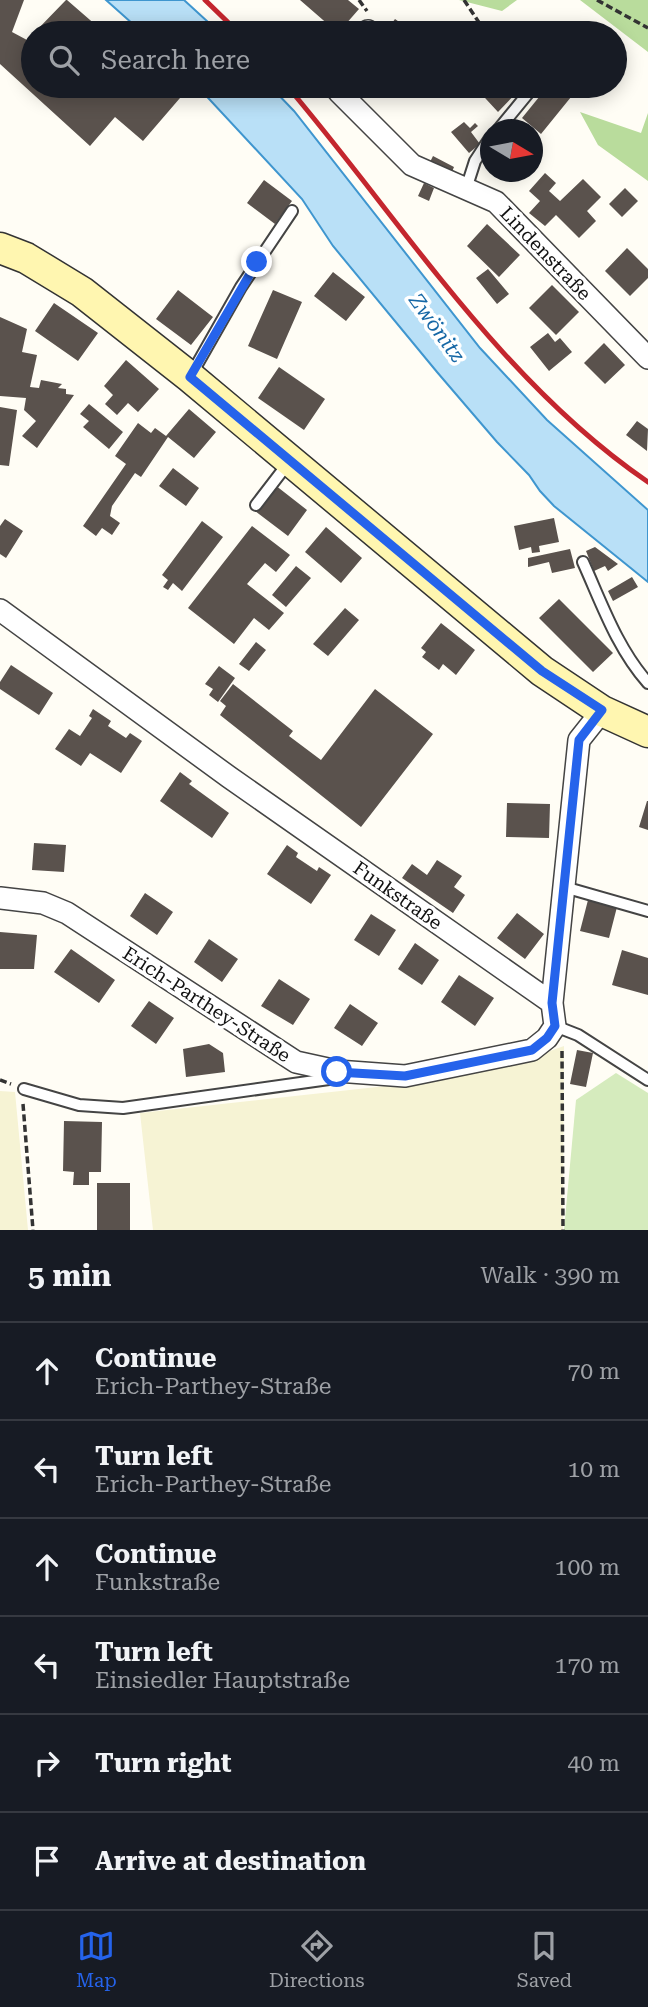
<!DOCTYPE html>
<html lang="en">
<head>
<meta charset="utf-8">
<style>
	:root { --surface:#171b24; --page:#242831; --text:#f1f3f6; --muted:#9ea1a6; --line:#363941; --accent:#2563eb }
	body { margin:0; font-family:"Roboto Serif",serif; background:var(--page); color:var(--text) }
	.compass { position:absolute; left:480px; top:119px; width:63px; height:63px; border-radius:50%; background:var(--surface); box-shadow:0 4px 18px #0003; rotate:100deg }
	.stop { position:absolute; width:21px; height:21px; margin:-16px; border:5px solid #2563eb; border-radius:50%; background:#fff }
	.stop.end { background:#2563eb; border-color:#fff; box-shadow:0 2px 7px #0008 }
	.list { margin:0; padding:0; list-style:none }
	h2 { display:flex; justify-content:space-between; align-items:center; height:91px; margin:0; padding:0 28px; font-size:30px }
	h2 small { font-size:23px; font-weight:400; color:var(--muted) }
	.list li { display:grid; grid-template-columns:46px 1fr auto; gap:21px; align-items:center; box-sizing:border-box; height:98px; padding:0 28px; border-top:2px solid var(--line) }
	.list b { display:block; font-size:26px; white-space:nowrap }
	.list p { margin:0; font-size:23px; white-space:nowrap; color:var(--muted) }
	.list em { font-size:23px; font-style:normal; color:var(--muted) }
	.icon { flex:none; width:38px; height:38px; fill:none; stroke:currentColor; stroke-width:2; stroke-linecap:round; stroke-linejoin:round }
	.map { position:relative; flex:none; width:648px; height:1230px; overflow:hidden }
	.search { position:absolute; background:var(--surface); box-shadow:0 4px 18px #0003; left:21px; right:21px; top:21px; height:77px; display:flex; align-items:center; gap:18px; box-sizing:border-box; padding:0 24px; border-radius:38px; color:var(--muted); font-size:26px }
	.sheet { height:679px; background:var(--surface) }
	nav { display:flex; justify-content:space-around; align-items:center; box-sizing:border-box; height:98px; border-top:2px solid var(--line); background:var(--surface); font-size:19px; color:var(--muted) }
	nav a { display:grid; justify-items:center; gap:4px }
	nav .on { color:var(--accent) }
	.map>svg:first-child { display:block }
</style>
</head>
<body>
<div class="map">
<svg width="648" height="1230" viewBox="0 0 648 1230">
	<rect width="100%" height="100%" fill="#fffdf5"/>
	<path fill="#f6f3d4" d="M564,1046L563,1230H153L140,1113L404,1084L533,1057Z
		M0,1091L15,1092L28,1230H0Z"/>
	<path fill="#d5ebbd" d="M616,1073L648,1093V1230H564L576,1100Z"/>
	<path fill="#b9dc9c" d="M459,0H517L502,11Z
		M580,0H648V52Z
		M580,112L641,133L648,113V181L598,145Z"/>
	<path fill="#b9e0f7" stroke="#3f96cf" stroke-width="2" d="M106,0H184L220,33H143Z
		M197,86H270L294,111L480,348L547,420L648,510V582L554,506L540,491L529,475L497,442L437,372L333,246L302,199Z"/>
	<path fill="#5a524d" d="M0,0H24L12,32L27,40L33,34V86H166L180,98L143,141L115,117L90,146L0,64Z
		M66,0H67L105,33H34Z
		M300,0H348L359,9L338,33Z
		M395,19L415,33H389L386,31Z
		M390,86H412L403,97Z
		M474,86H523L498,112Z
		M548,86H557L571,97L541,134L522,118Z
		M464,122L470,128L475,123L478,126L471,132L480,144L469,153L451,132Z
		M433,156L454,167L449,179L427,168Z
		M545,173L556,183L549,191L560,201L583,179L601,197L587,211L596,221L579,238L556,215L545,226L529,213L540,201L529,191Z
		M264,180L292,201L275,224L247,203Z
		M424,183L434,188L429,201L418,196Z
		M625,188L638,201L622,217L609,204Z
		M487,224L520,255L499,277L467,246Z
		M627,248L648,269V278L630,296L605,271Z
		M488,269L509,294L497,304L476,278Z
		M333,272L365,297L346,321L314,296Z
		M552,285L579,312L556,335L529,308Z
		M178,290L213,317L191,345L156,319Z
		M273,290L302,302L277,359L248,346Z
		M54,303L98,333L78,361L35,331Z
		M0,317L27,329L22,352L37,355L30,387L39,388L41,380L62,384L58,388L66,389V394L74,395L37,448L22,436L36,421L24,410L26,398L0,396Z
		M548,333L555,342L560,338L572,352L549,371L530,347Z
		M604,343L625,365L605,384L584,363Z
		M126,360L159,389L138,412L128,403L117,415L105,404L113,395L104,386Z
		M279,367L325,399L304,430L258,398Z
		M89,404L123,432L109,449L83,427L89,421L80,414Z
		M0,407L17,410L9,466L0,465Z
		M189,409L216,432L194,458L168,437L141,477L135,473L112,506L110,516L120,523L112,535L102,528L96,536L83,526L126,464L115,456L138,423L151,433L155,428L166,436Z
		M637,421L648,429L647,451L626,435Z
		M173,468L199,488L186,506L159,486Z
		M275,485L307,510L288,536L255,511Z
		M554,518L559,542L539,546L540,552L532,553L531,547L519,550L514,526Z
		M5,519L23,531L6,558L0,554V526Z
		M202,521L223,537L182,591L173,583L168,590L163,587L168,580L162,575Z
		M252,526L290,555L276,572L265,563L247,584L284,613L269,630L254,618L234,644L188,608Z
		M326,527L362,558L341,583L305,552Z
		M595,547L618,564L608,571L605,566L594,571L586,551Z
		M570,549L575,568L552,573L549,562L528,567V558Z
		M296,566L311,578L286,607L272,595Z
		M632,577L638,587L613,601L608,591Z
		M559,599L613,653L593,672L539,618Z
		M345,608L359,620L328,656L313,644Z
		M441,623L475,650L456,675L443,664L439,670L422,657L426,652L421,648Z
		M256,642L266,650L249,671L239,664Z
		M11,665L53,693L39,715L0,689V682Z
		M219,666L235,678L218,702L209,695L213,689L205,684Z
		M233,684L293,731L289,736L321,760L375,689L433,734L361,827L220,715L226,706L220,701Z
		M93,709L111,721L108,726L126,738L130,733L142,741L121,773L90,753L81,766L55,749L69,729L80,736L92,718L89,716Z
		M180,772L192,781L189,784L229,813L212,838L160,801Z
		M647,801H648V830L639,827Z
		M507,803L550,804L549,838L506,837Z
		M34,843L66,845L64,872L32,870Z
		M287,845L298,853L296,857L317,871L319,867L331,875L311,904L267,874Z
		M437,860L462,876L454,887L465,895L453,913L402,878L412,864L427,875Z
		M145,893L173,912L157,935L130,916Z
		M588,900L617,907L609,938L580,931Z
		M517,913L544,934L525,959L497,938Z
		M371,914L396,930L379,956L354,940Z
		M0,932L37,935L34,969H0Z
		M209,939L238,959L222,982L194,962Z
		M415,943L439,960L422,985L398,969Z
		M71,949L115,980L99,1003L54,972Z
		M622,950L648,958V995L612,985Z
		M459,975L494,998L475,1026L441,1002Z
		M279,979L310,999L293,1025L261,1006Z
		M149,1001L174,1018L156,1044L131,1026Z
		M350,1004L378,1023L362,1046L334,1028Z
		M209,1044L223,1053L225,1072L186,1077L183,1049Z
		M577,1050L593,1053L586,1087L570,1084Z
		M64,1121L102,1122L101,1172H89V1185H73L74,1172L63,1171Z
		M97,1183H130V1230H97Z"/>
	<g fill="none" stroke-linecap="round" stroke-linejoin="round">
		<defs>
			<path id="lane" d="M498,130L534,86
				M466,189L475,161L490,138
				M191,375L241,287L292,211
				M256,505L289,462
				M583,562C602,604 617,648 648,683
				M564,887L648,911
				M555,1026L578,1035L648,1080
				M24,1089L79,1105L123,1108L329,1079L335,1073"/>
			<path id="street" d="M367,33L368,31
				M342,86L339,92L412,165L496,202L648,358
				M0,610L229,777L552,1003
				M0,898L43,903L67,913L296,1062L337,1071L405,1076L532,1050L547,1038L555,1026L552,1003L579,740L602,711"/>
			<path id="secondary" d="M0,248L26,258L82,292L190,377L542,671L602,711L648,732"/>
		</defs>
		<use href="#lane" stroke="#444" stroke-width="14"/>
		<use href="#street" stroke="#444" stroke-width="24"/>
		<use href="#secondary" stroke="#333" stroke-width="33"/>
		<path stroke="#333" stroke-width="3.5" stroke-dasharray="7 3.5" stroke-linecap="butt" d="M359,0L367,11
			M464,0L486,33
			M597,0L648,28
			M562,1051L563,1230
			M0,1080L11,1084
			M23,1104L33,1230"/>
		<use href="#lane" stroke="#fff" stroke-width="10"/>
		<use href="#street" stroke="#fff" stroke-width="21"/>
		<use href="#secondary" stroke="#fff6b0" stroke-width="30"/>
		<path stroke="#c4262e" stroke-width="5" d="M205,0L239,33
			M287,86C401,220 500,381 648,482"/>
	</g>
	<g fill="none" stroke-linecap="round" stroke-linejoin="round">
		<path stroke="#2563eb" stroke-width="9" d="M257,262L190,377L542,671L602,710L579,740L552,1003L555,1026L547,1038L532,1050L405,1076L337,1072"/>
	</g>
	<g text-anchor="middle" stroke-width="7" stroke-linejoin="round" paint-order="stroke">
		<g font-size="19" fill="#111" stroke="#fff">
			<text transform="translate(546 253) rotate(46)" y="7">Lindenstraße</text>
			<text transform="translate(398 895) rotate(35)" y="7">Funkstraße</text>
			<text transform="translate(207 1004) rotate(33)" y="7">Erich-Parthey-Straße</text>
		</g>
		<g font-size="21" font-style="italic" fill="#1768a6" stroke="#fff">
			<text transform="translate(437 328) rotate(54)" y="7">Zwönitz</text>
		</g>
	</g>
</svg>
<svg class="compass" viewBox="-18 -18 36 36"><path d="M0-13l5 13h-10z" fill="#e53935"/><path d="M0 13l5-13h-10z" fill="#9ea1a6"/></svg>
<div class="stop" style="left:337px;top:1072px"></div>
<div class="stop end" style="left:257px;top:262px"></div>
<div class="search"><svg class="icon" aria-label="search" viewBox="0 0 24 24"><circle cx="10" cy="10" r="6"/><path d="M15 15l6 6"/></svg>Search here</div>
</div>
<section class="sheet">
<h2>5 min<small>Walk · 390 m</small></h2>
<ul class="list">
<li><svg class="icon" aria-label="ahead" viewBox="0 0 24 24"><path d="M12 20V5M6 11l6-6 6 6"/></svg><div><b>Continue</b><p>Erich-Parthey-Straße</p></div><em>70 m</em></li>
<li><svg class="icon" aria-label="left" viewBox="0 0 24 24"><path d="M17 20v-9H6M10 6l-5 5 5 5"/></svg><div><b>Turn left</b><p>Erich-Parthey-Straße</p></div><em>10 m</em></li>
<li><svg class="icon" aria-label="ahead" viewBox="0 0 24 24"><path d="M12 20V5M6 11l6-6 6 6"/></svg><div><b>Continue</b><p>Funkstraße</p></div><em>100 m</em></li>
<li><svg class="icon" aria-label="left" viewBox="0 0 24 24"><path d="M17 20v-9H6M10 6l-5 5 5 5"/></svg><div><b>Turn left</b><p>Einsiedler Hauptstraße</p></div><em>170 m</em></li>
<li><svg class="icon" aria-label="right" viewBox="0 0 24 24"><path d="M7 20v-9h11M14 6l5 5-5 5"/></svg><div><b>Turn right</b></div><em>40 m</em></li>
<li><svg class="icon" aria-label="arrive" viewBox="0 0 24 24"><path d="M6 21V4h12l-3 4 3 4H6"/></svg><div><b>Arrive at destination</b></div></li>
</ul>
</section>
<nav>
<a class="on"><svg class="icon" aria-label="map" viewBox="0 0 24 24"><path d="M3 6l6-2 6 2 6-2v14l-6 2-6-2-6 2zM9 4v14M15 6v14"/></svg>Map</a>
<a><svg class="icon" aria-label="directions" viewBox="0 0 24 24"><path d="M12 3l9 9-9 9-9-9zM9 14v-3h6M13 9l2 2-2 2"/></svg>Directions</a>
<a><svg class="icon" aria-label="saved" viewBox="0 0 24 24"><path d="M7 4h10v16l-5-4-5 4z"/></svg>Saved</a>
</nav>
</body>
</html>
